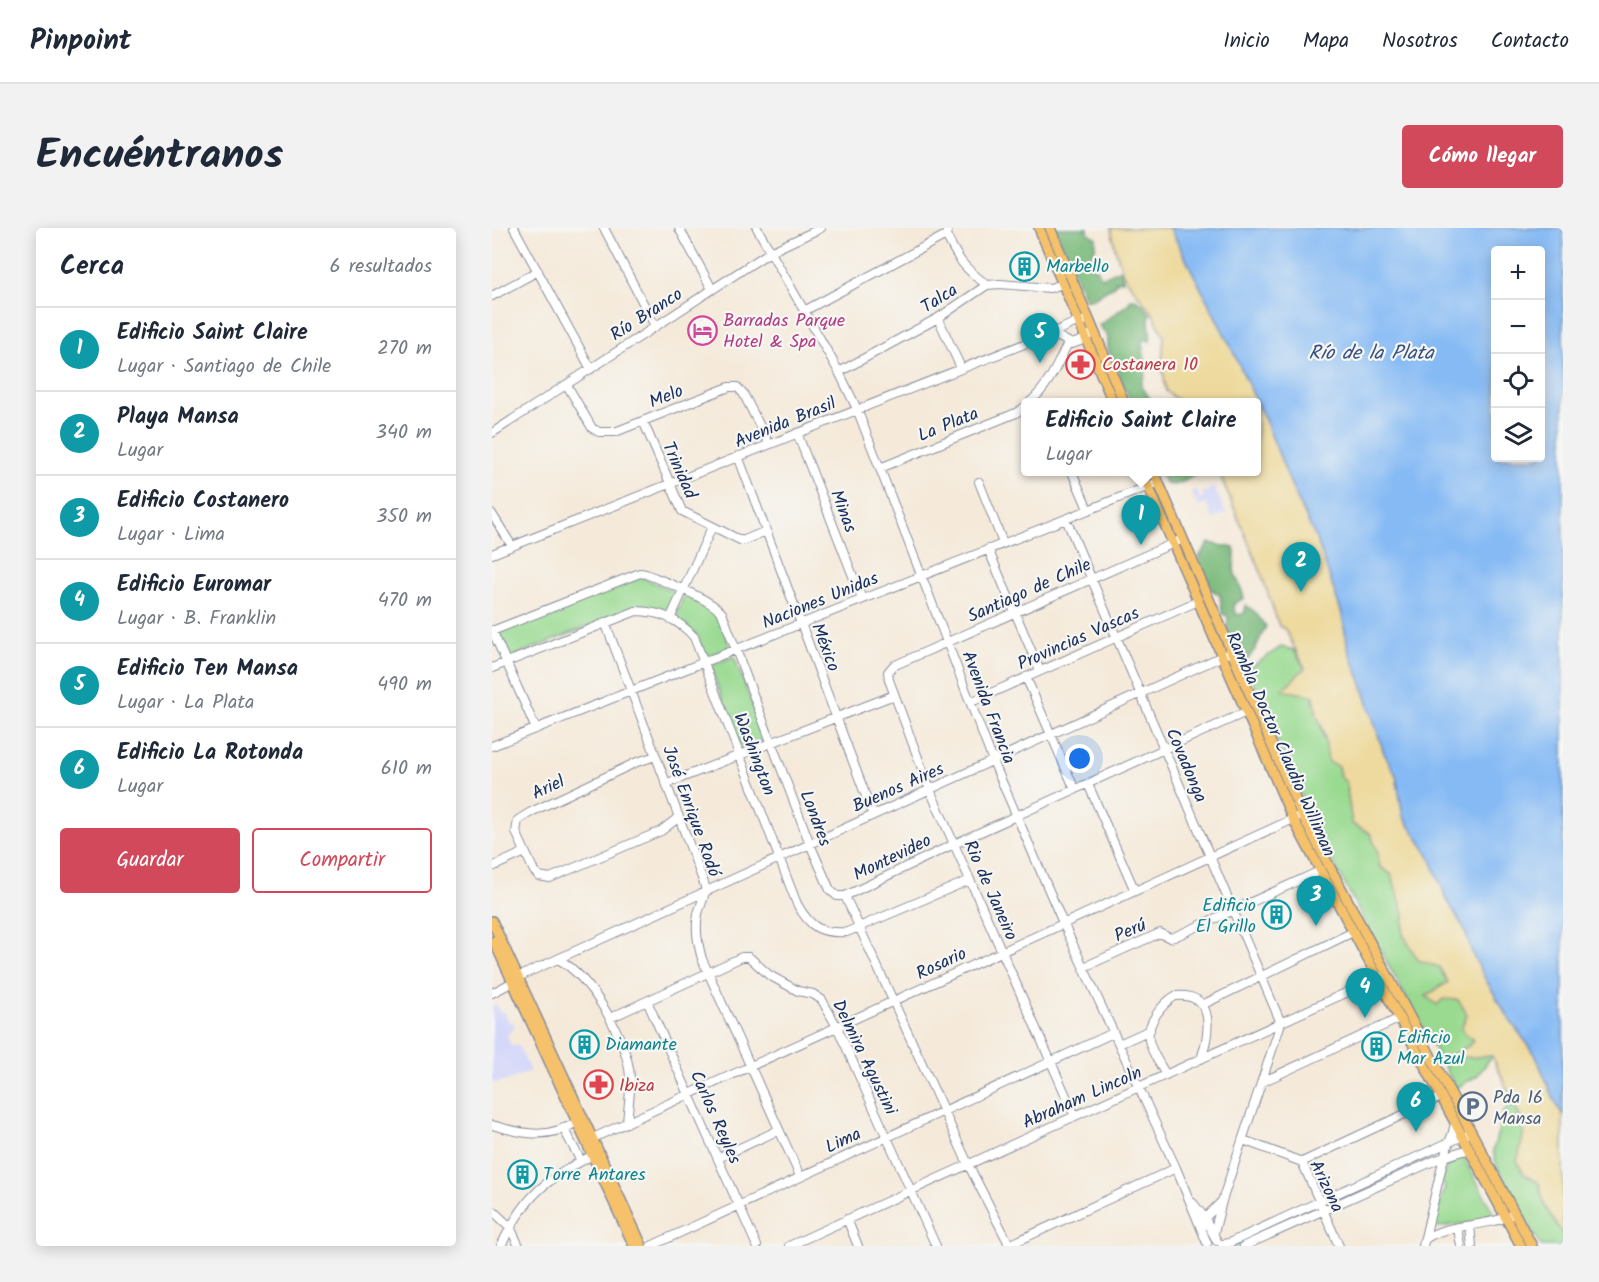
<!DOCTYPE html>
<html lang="es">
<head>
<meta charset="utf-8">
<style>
	:root { --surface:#fff; --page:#f2f2f3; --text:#1f2937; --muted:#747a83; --line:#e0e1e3; --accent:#d1495b }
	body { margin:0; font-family:Kalam,sans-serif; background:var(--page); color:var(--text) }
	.controls { position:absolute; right:18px; top:18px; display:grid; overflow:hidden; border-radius:6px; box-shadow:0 3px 15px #0003 }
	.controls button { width:54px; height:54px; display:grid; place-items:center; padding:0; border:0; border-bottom:2px solid var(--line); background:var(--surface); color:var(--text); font:30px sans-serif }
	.you { position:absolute; left:588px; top:531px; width:21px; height:21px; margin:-15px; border:4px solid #fff; border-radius:50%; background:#1a73e8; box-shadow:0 0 0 9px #1a73e833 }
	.badge { display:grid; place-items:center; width:39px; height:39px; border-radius:50%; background:var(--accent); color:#fff; font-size:20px; font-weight:700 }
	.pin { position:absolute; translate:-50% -50px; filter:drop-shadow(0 2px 3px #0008) }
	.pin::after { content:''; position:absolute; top:32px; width:21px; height:18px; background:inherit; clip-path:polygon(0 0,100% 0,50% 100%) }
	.popup { position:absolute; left:529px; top:170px; width:240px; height:78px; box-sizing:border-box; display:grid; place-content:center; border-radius:6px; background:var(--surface); filter:drop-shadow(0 2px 4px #0005); font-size:20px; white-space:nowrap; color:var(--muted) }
	.popup b { font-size:22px; color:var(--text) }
	.popup::after { content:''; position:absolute; left:50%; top:100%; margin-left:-12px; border:12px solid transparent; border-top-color:var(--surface) }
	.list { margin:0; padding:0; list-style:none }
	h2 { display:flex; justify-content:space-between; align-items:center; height:78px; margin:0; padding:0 24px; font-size:26px }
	h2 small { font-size:20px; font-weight:400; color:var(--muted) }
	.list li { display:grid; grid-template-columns:39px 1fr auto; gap:18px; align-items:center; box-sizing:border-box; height:84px; padding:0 24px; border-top:2px solid var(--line) }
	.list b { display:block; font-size:22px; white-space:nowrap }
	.list p { margin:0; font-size:20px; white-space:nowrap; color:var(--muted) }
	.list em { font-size:20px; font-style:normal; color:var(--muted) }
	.actions { display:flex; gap:12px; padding:18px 24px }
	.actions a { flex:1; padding:14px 0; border:2px solid var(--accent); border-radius:6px; text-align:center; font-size:21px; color:var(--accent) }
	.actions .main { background:var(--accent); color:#fff }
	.icon { flex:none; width:33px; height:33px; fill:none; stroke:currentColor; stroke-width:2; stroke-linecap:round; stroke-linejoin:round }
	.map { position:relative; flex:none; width:1071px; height:1018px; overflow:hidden; border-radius:6px }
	header { display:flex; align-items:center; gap:36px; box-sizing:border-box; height:84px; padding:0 30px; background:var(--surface); border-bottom:2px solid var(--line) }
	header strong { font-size:28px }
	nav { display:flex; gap:33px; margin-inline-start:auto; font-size:21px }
	.intro { display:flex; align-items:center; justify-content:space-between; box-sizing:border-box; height:144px; padding:0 36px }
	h1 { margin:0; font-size:42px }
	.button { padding:15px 27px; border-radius:6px; background:var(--accent); color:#fff; font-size:21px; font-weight:700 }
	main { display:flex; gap:36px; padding:0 36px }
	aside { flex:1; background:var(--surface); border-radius:6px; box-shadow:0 3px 15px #0003 }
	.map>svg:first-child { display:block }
</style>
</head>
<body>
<header>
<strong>Pinpoint</strong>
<nav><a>Inicio</a><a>Mapa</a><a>Nosotros</a><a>Contacto</a></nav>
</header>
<div class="intro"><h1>Encuéntranos</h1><a class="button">Cómo llegar</a></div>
<main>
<aside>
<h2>Cerca<small>6 resultados</small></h2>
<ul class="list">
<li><span class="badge" style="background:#0f9aa8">1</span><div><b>Edificio Saint Claire</b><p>Lugar · Santiago de Chile</p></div><em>270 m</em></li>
<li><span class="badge" style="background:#0f9aa8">2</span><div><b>Playa Mansa</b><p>Lugar</p></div><em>340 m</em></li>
<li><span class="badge" style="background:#0f9aa8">3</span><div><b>Edificio Costanero</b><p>Lugar · Lima</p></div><em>350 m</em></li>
<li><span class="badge" style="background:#0f9aa8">4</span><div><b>Edificio Euromar</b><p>Lugar · B. Franklin</p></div><em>470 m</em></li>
<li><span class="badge" style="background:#0f9aa8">5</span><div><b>Edificio Ten Mansa</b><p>Lugar · La Plata</p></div><em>490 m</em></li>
<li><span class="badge" style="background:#0f9aa8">6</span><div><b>Edificio La Rotonda</b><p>Lugar</p></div><em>610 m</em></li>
</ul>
<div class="actions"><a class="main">Guardar</a><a>Compartir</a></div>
</aside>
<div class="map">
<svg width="1071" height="1018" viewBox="0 0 1071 1018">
	<rect width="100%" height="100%" fill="#f6f6f2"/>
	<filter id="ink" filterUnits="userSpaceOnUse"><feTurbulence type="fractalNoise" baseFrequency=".0167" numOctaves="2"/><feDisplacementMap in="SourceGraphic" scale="12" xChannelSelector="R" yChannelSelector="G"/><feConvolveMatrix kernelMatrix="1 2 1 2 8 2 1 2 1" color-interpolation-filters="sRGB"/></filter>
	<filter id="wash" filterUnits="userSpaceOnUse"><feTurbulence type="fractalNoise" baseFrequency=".008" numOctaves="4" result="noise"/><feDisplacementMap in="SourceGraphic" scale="24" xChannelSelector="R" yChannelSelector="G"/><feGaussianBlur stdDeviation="1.35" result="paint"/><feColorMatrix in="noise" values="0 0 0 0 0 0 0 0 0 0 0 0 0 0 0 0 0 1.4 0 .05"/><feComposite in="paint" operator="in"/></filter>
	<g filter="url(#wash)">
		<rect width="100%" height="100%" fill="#f5eada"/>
		<path fill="#d5d8f9" d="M722,259L734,285L721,291L714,276L707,279L699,264L704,261L708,271L712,269L710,265Z
			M0,777H5L7,784H13L17,795L21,793L23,800L15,807L19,818L26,816L38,843L15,853L0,855Z"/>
		<path fill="#99da90" stroke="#5a8477" stroke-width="1.5" d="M689,317L732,414L731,419L686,319Z
			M144,350H151L186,365L177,386L157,380H142L17,430L5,405Z
			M192,367C226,385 225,382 238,419L214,429L205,407L183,390Z
			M789,419L802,422L813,440L834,517L846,538L848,549L854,553L860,596L878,605L885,622L888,639L899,646L912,685L911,706L926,732L947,739L956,755L950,757L935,768L967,772L975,787L981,812L977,818L960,827L962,830L1000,828L985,848L964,860C918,775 869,691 826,604C800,551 779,495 756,441Z
			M242,428L273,511L249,520L218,438Z
			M737,434L742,437L803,582L802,583Z
			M1022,876C1036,904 1032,905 1025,934L1032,946L1047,955L1053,978L1071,1007V1018H1049L1005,938L1001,923L1012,882Z
			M950,921V925L839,974L838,971Z
			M970,926L1004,990L1002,992L937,1000L940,989L943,991L953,960L950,953L956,930Z
			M818,980L820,983L745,1018H737Z"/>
		<path fill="#7aba7a" stroke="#4a746c" stroke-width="1.5" d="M563,0H596V4L604,10L603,21L598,28L601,35L600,40L605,41L610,50L628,41L631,52L625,53L621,59C610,61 605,73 593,71Z
			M639,71C648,70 653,80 658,86C655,97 660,102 658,113L650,111C649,125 659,139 650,153V159L660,174H639L616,121V109L607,97L636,76Z
			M668,244H706C697,251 687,259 674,256Z
			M717,315L742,320C745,329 740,337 743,346C746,354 750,361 752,370L741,376L743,385L747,387L753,385V377L762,383L774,398L763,421L755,432L749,431L735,402L736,388L730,386L728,367L720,362L706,330Z"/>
		<path fill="#eeda9e" stroke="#84847e" stroke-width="1.5" d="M619,0H678L737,115L774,194L802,264L826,315L850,386L856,420L869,453L892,525L904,547L911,588L937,627L955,672L973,702L980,725L995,754L1020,795L1043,826L1062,871L1071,888V1007L1053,978L1047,955L1032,946L1025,934L1032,905L1031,895L1000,828L961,830L959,827L977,818L981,812L969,801L975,786L966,772L951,771L945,777L934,768L956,754L947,739L926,732L911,706L912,685L899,646L888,639L885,622L878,605L860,596L854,554L848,549L846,538L836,534L832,504L825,487L822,468L790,462L813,440L793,401L787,398L768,342L729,249L728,244H765V174H688L674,163L670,136L672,108L661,86L632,48L623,20Z"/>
		<path fill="#85baf4" stroke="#5074a9" stroke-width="1.5" fill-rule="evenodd" d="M678,0H1071V888L1062,871L1043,826L1020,795L995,754L980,725L973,702L955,672L937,627L911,588L904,547L892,525L869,453L856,420L850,386L826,315L802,264L774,194L737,115ZM1004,22H1048V230H1004Z"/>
	</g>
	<g filter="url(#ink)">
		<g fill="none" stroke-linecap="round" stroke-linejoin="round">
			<defs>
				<path id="minor" d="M22,0L99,141
					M112,0L163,98
					M187,0L220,61
					M265,0L347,144L365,181L501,533L571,695L684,940L715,1015
					M456,0L454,7C467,33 472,40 495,57
					M0,68L46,43
					M312,83L454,7
					M446,90L469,140
					M555,107L567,109L580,116L594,111L601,104
					M347,144L446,90L495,57L508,56L558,60L571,56
					M75,157L100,200L107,204H123L237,159H245L251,165L277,216
					M538,174C557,158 565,137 576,115
					M151,193L190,283L250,313L274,303
					M0,205L278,24L329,0
					M305,205L370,371
					M246,228L381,587
					M388,240L524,185L534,178
					M580,244L596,281
					M487,254L511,315
					M0,286L20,318
					M574,291L789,795
					M496,321L548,443
					M0,326L555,107L587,93H592
					M178,391L220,299
					M113,394L213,658C214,668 208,677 206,686C203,702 206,716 210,731L308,948
					M0,402L44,501
					M0,403L148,345L154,346C173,354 217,370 230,385L318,616L338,662L345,668H353L476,936L518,1018
					M0,440L144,383C167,383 187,392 202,409L305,676C318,699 328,706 355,704L478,652
					M534,449L583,562
					M479,474L706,373
					M0,518L667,254
					M164,528L145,534L39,584L26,592L24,604L42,643L47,648L58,650L169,603L187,589
					M176,555L402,467
					M596,556L643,663
					M0,639L33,624
					M353,668L462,616L754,484
					M66,731C99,749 136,812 138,849C139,864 136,880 135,895
					M592,739L668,705L678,710L682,709L828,643
					M0,765L21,754L26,749L735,426
					M155,773L265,1018
					M710,777L861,704
					M118,790L250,729H257L277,747L306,763L321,766L330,772L345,799L444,1018
					M627,816L658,802
					M674,847C668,836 659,824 657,812C654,796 670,776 683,768C724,764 718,804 709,831
					M770,854L906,791
					M583,888L438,562L397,452L396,444L401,438L691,311
					M0,897C34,907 58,912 90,891
					M71,900L89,933
					M101,910L810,587
					M751,912L810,934L847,1018
					M226,930L287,902
					M810,934L949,869
					M701,975L712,989L725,1013
					M0,982L18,999L27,1018
					M355,991L366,1018
					M710,993L729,974
					M978,998L980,1018
					M966,1000L969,1018
					M722,1005L730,973L789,795
					M932,1012C952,995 994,1000 1019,987
					M730,1016L737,1015L975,906
					M9,1018C33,967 54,951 103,926
					M159,1018L621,805
					M297,1018L891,748
					M515,1018L684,940
					M752,1018L944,932L970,923L977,922
					M931,1018L952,929L961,904L963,895"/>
				<path id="major" d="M547,0L621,174
					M558,0L632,174
					M650,244L801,591L1029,1018
					M662,244L810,587L1040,1018
					M0,693L150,1018
					M2,713L142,1018"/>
			</defs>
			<use href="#minor" stroke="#888c9c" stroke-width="10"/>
			<use href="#major" stroke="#888c9c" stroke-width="12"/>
			<use href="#minor" stroke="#fff" stroke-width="8"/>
			<use href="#major" stroke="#f5c16b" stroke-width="9"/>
		</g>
	</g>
	<defs>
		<symbol id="building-ring" viewBox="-11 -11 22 22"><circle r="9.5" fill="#f6f6f2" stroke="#0f9aa8" stroke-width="1.5"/><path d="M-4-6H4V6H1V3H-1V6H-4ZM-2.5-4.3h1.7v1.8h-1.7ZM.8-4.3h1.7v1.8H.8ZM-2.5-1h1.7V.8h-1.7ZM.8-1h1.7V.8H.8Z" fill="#0f9aa8"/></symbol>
		<symbol id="hotel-ring" viewBox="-11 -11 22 22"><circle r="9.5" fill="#f6f6f2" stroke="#d1479c" stroke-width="1.5"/><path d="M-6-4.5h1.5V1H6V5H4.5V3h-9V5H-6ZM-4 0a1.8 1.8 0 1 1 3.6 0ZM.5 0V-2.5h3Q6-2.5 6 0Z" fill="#d1479c"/></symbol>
		<symbol id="pharmacy-ring" viewBox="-11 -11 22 22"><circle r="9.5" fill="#f6f6f2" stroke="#e0444e" stroke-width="1.5"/><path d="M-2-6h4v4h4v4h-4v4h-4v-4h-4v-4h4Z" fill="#e0444e"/></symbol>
		<symbol id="parking-ring" viewBox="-11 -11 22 22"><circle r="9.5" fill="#f6f6f2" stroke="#5c6f8a" stroke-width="1.5"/><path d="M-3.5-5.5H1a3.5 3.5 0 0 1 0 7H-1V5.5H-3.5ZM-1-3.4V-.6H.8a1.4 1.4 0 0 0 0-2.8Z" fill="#5c6f8a"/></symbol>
	</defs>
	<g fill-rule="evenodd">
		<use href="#building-ring" x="516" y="22" width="33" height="33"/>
		<use href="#hotel-ring" x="194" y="86" width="33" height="33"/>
		<use href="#pharmacy-ring" x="572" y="120" width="33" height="33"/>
		<use href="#building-ring" x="768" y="670" width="33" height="33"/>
		<use href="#building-ring" x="76" y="800" width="33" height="33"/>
		<use href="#building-ring" x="868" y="802" width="33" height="33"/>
		<use href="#pharmacy-ring" x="90" y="840" width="33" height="33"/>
		<use href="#parking-ring" x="964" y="862" width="33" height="33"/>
		<use href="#building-ring" x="14" y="930" width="33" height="33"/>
	</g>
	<g text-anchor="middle" stroke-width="4.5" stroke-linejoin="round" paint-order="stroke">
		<g font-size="18" fill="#0d838f" stroke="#f6f6f2" text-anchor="start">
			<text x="554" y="44">Marbello</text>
			<text x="764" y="683" text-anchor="end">Edificio<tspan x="764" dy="21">El Grillo</tspan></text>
			<text x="905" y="815">Edificio<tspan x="905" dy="21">Mar Azul</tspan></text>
			<text x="113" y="822">Diamante</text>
			<text x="51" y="952">Torre Antares</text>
		</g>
		<g font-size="18" fill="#1b2f5e" stroke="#f6f6f2">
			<text transform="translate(447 70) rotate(-32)" y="6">Talca</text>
			<text transform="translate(154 86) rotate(-33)" y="6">Río Branco</text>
			<text transform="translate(174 168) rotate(-22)" y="6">Melo</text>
			<text transform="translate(293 194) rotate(-22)" y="6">Avenida Brasil</text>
			<text transform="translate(456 196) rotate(-22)" y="6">La Plata</text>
			<text transform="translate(188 242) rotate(66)" y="6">Trinidad</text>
			<text transform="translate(352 283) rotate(69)" y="6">Minas</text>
			<text transform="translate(537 362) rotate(-24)" y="6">Santiago de Chile</text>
			<text transform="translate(328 372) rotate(-22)" y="6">Naciones Unidas</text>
			<text transform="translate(586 410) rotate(-24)" y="6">Provincias Vascas</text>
			<text transform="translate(334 419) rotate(69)" y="6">México</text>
			<text transform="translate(497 479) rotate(69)" y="6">Avenida Francia</text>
			<text transform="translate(789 516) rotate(66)" y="6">Rambla Doctor Claudio Williman</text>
			<text transform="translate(263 526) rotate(69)" y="6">Washington</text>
			<text transform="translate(695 537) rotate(67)" y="6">Covadonga</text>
			<text transform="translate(56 559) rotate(-25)" y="6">Ariel</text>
			<text transform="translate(406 559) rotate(-24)" y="6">Buenos Aires</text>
			<text transform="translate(200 583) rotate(70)" y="6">José Enrique Rodó</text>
			<text transform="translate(324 590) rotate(69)" y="6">Londres</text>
			<text transform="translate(400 629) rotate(-26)" y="6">Montevideo</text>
			<text transform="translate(499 662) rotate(66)" y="6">Rio de Janeiro</text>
			<text transform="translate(638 702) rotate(-24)" y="6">Perú</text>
			<text transform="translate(449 735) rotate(-25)" y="6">Rosario</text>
			<text transform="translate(373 829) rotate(64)" y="6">Delmira Agustini</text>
			<text transform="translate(590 869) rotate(-24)" y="6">Abraham Lincoln</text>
			<text transform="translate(224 889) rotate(66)" y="6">Carlos Reyles</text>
			<text transform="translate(351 912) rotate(-25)" y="6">Lima</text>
			<text transform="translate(835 958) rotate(64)" y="6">Arizona</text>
		</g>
		<g font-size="18" fill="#b23c85" stroke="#f6f6f2" text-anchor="start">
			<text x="231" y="98">Barradas Parque<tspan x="231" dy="21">Hotel &amp; Spa</tspan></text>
		</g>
		<g font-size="18" fill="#be3a42" stroke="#f6f6f2" text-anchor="start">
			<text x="610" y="142">Costanera 10</text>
			<text x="127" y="863">Ibiza</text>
		</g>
		<g font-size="18" fill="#4e5e75" stroke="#f6f6f2" text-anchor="start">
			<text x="1001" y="875">Pda 16<tspan x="1001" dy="21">Mansa</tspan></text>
		</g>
		<g font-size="20" font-style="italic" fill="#365284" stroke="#f6f6f2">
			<text x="879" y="131">Río de la Plata</text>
		</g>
	</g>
</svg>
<div class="controls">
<button>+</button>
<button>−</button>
<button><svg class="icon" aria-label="locate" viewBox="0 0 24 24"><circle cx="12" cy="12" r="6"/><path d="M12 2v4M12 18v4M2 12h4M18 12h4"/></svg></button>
<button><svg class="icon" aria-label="layers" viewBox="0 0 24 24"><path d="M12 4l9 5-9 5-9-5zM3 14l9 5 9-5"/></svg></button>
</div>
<div class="you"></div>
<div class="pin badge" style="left:649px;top:317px;background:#0f9aa8">1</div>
<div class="popup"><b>Edificio Saint Claire</b>Lugar</div>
<div class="pin badge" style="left:809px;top:364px;background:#0f9aa8">2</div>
<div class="pin badge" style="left:824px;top:698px;background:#0f9aa8">3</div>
<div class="pin badge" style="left:873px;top:790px;background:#0f9aa8">4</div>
<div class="pin badge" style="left:548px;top:135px;background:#0f9aa8">5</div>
<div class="pin badge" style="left:924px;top:904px;background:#0f9aa8">6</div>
</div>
</main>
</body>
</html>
